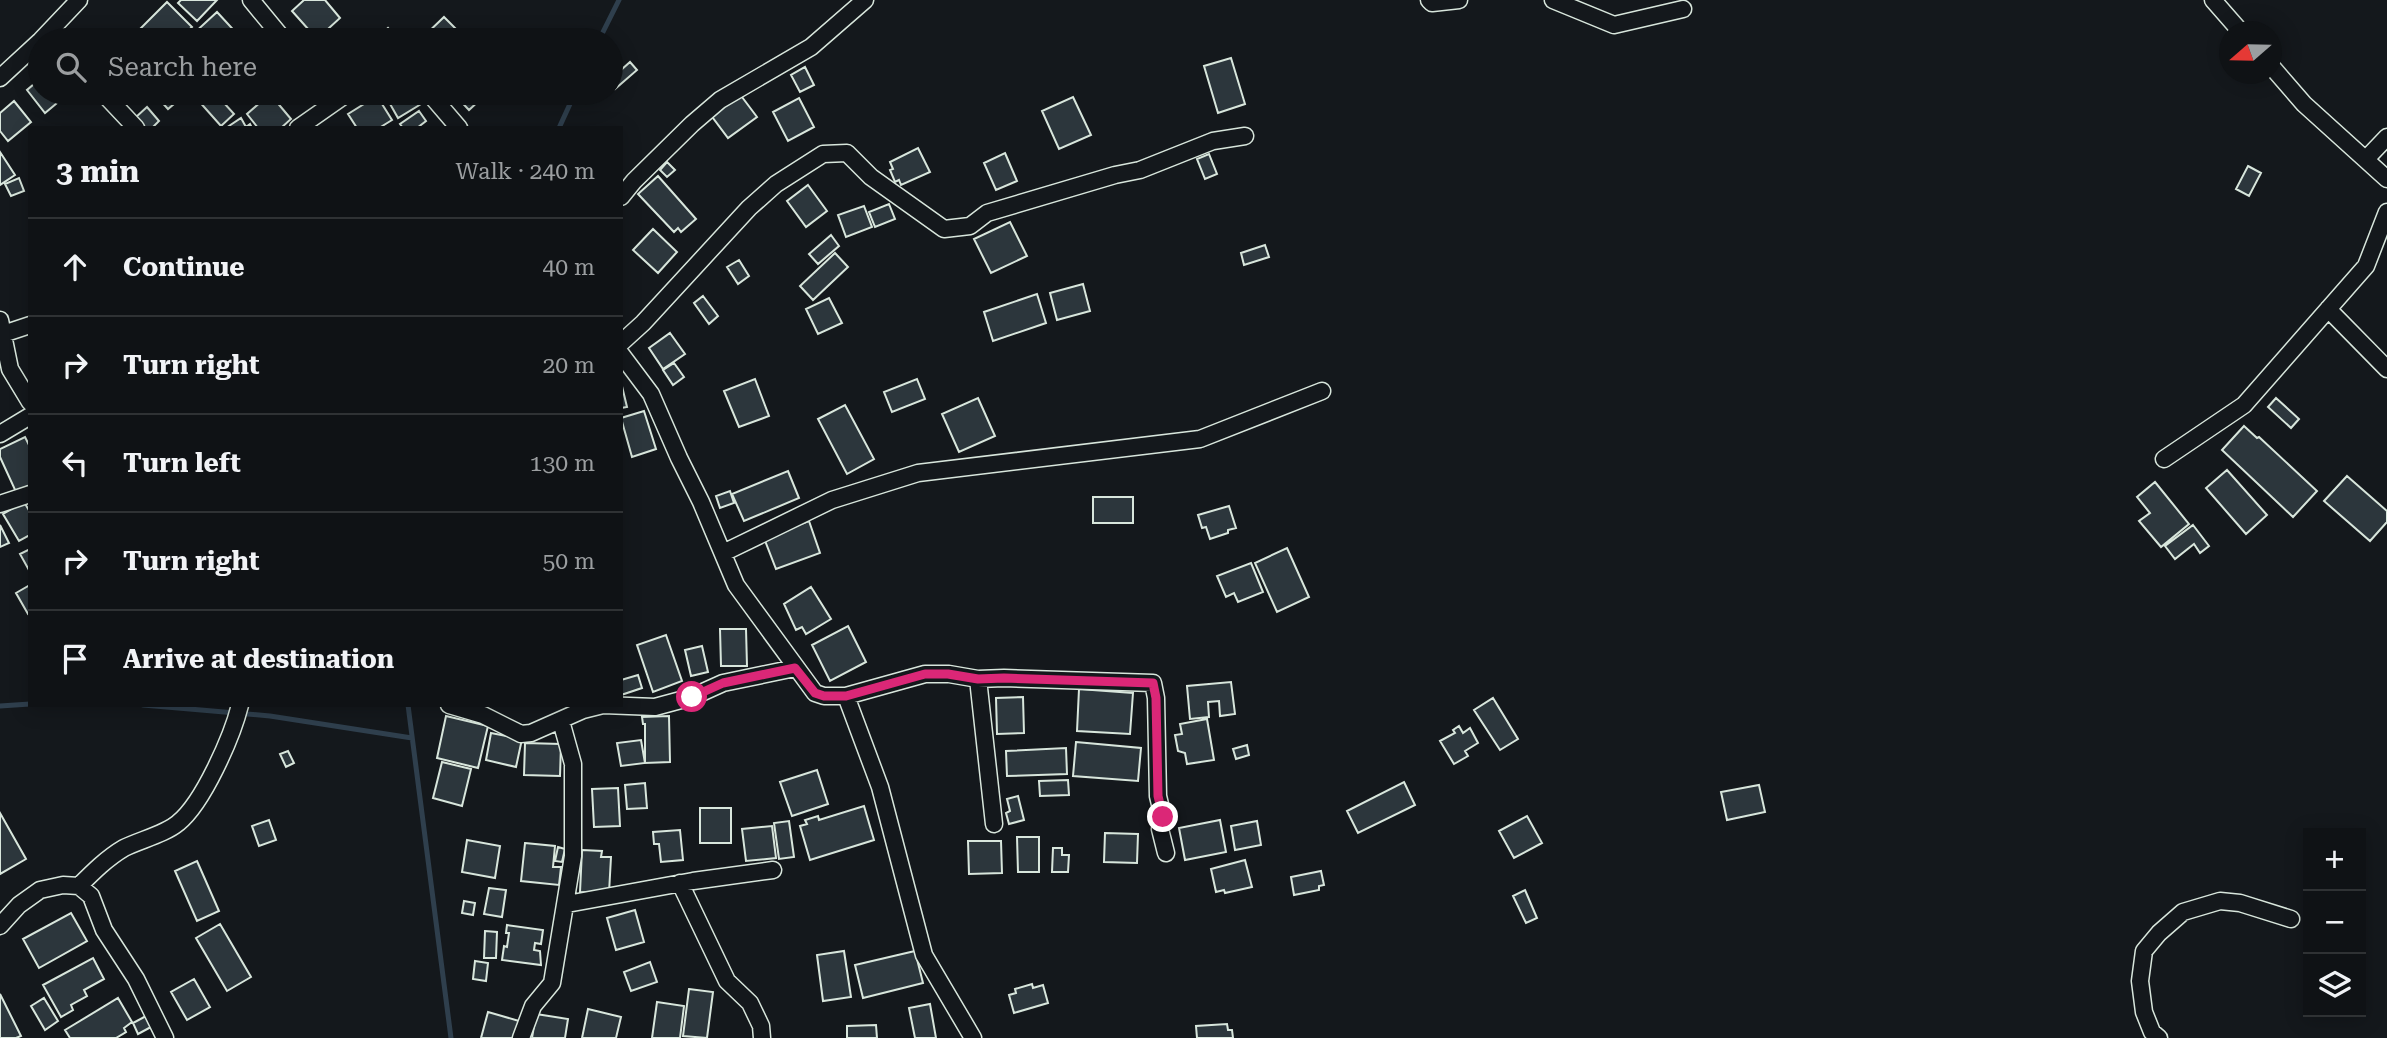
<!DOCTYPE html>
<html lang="en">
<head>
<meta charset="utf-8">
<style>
	:root { --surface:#0f1215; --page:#181b1e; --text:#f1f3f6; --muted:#9b9ea0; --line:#2f3234 }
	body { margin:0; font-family:"Roboto Serif",serif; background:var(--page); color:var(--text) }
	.controls { position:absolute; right:21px; bottom:21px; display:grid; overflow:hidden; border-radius:0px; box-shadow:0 4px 18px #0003 }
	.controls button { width:63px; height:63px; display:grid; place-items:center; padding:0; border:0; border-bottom:2px solid var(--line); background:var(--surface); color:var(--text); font:35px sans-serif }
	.compass { position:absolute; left:2219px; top:21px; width:63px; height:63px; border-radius:50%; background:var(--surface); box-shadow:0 4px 18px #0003; rotate:250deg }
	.stop { position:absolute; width:21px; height:21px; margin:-16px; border:5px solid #db2777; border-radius:50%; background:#fff }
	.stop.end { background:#db2777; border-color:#fff; box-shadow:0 2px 7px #0008 }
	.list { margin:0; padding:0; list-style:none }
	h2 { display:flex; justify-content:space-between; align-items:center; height:91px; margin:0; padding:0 28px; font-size:30px }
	h2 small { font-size:23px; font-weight:400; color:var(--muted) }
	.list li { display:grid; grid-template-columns:46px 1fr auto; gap:21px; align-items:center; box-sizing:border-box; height:98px; padding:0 28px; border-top:2px solid var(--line) }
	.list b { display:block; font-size:26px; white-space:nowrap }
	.list em { font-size:23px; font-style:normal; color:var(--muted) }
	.icon { flex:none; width:38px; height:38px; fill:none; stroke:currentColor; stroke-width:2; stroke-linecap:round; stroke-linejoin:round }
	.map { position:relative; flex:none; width:2387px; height:1038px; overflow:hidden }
	.search { position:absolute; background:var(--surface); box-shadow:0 4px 18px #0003; left:28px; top:28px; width:595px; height:77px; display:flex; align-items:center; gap:18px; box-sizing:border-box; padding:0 24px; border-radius:38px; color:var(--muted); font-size:26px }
	.panel { position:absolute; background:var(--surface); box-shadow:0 4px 18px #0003; left:28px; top:126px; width:595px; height:581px; border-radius:0px }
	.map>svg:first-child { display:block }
</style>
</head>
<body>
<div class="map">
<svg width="2387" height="1038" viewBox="0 0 2387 1038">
	<rect width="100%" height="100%" fill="#14181c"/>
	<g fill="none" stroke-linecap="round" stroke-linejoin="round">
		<path stroke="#2f3f4d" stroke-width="5" d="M599,40L619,0
			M559,128L575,93
			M143,705L270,716L412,738
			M408,705L451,1038
			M0,706L30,704"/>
	</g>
	<path fill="#2c363c" stroke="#d8e6dc" stroke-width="2" d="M181,0H217L197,21L178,3Z
		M304,0H325L340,18L317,39L292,11Z
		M167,2L192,27L178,40H151L140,29Z
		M217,12L241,38L239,40H196L192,35Z
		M444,17L467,40H420Z
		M388,28L399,40H379L377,38Z
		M343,32L350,40H328L335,34L337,37Z
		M1231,58L1245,104L1218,113L1204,66Z
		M630,62L637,70L615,89L611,84V79Z
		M805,67L814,85L800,92L791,75Z
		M40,79V93H69L45,113L27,90Z
		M152,93H187L168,109L159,99L157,100Z
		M203,93H215L234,114L221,126L197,99Z
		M389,93H421L426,101L398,118L385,95Z
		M453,93H476L481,99L469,110Z
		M739,93L757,117L728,138L710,114Z
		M270,94L291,119L281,128H258L247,114Z
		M377,96L392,120L379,128H357L348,114Z
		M1073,97L1091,135L1059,149L1042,111Z
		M799,98L814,127L788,141L773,112Z
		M14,101L31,122L8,141L0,131V113Z
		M147,107L159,121L152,128H146L136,117Z
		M419,111L426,121L417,128H403L400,124Z
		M241,118L246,127L250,124L252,128H226Z
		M918,148L930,172L901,185L899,180L895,182L890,170L893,169L890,162Z
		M0,152L15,175L0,185Z
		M1005,153L1017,181L996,190L984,163Z
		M1209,154L1217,174L1205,179L1197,159Z
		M667,162L675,170L667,177L660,170Z
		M2248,166L2261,173L2249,196L2236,189Z
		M658,176L696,219L681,232L678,228L674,232L638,194Z
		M19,178L24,191L11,196L5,184Z
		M808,185L827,211L806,227L787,201Z
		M889,204L895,219L875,227L869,212Z
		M864,206L872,227L846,237L838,215Z
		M1010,222L1027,256L991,273L974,239Z
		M653,229L677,252L658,273L633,250Z
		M831,235L839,246L818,264L809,254Z
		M1265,245L1269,257L1244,265L1241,253Z
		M835,253L848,267L813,300L800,286Z
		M739,260L749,276L738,284L727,267Z
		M1083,284L1090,311L1057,320L1050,293Z
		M1037,294L1046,323L993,341L984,312Z
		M703,296L718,316L709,324L694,303Z
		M829,298L842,323L818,334L806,309Z
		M670,333L685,354L663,369L649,348Z
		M674,363L684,377L673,385L663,370Z
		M755,379L769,416L739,427L724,391Z
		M917,379L925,399L892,412L884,392Z
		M621,382L627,407L621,408Z
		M978,398L995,436L959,452L942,414Z
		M2276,398L2299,419L2291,428L2268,407Z
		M845,405L874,459L847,474L818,419Z
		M644,411L656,449L632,457L621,418Z
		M2244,426L2257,438L2259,437L2317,491L2293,517L2222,450Z
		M25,437L30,447V485L16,492L0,457V449Z
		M2227,470L2267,515L2246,534L2206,488Z
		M788,471L799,498L744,521L732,494Z
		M2347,476L2387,511V522L2370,541L2324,501Z
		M2155,482L2189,524L2161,547L2139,521L2150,513L2137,497Z
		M730,491L734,503L720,508L716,496Z
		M1093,497H1133V523H1093Z
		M24,502L30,512V535L19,541L3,514Z
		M1229,506L1236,528L1228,530V533L1210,539L1206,527L1202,528L1198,515Z
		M809,521L820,553L776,569L764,538Z
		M0,525L9,543L0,547Z
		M2193,525L2209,546L2200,553L2194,544L2175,559L2165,546Z
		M1287,548L1309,597L1277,612L1255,563Z
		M30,549V572L20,554Z
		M1251,563L1263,592L1238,602L1234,593L1226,597L1217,576Z
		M30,585V613L28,614L16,593Z
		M811,587L831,619L806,634L802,627L796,630L784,604Z
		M848,626L866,662L830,681L812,645Z
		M720,629H746L747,666H721Z
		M666,635L682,681L653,692L637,645Z
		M702,646L708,672L691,676L685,650Z
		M638,675L642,688L621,695V680Z
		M1231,682L1235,714L1220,716L1219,701L1208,702L1209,717L1190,719L1187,686Z
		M1079,689L1133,693L1130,734L1077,731Z
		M1023,697L1024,733L997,734L996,698Z
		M1493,698L1518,739L1500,750L1474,710Z
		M446,716L488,726L478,768L437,758Z
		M669,716L670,762L645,763V724H643L642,717Z
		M1207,719L1214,760L1187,764L1185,753L1178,751L1175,735L1182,734L1180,724Z
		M1459,726L1463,733L1470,728L1478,743L1465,751L1468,756L1454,764L1440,741L1455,733L1453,730Z
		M491,733L522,739L516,767L486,760Z
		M641,740L645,763L621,766L617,743Z
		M1076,742L1141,748L1138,781L1073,776Z
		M525,743L561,744L560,776L524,775Z
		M1247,745L1249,755L1236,759L1233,749Z
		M1066,748L1067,774L1007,776L1006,751Z
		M288,751L294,763L286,767L280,754Z
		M442,762L471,769L462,806L433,798Z
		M817,770L828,804L792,816L780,782Z
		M1068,780L1069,795L1040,796L1039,781Z
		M1404,782L1415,805L1358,833L1347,811Z
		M645,783L647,808L627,809L625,785Z
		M1759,785L1765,812L1727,820L1721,792Z
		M618,788L620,826L594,827L592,789Z
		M1018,796L1024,820L1009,824L1006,813L1010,811L1007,799Z
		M864,806L874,840L810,860L800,826L807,824L805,820L818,816L819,820Z
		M700,808H731V843H700Z
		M0,813L26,859L0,874Z
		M1527,816L1542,843L1514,858L1499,831Z
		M269,820L276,840L259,846L252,826Z
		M1220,820L1226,852L1185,860L1179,828Z
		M789,821L794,857L779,859L774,823Z
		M1257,821L1261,845L1235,850L1231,826Z
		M772,826L776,858L746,861L742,829Z
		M680,830L683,860L661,862L659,844H654L653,832Z
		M1105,833L1138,834L1137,863L1104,862Z
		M1017,837H1039V872H1018Z
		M467,840L500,846L495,878L462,872Z
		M968,841H1001L1002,873L969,874Z
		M525,843L555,846L553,867H561L559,885L521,881Z
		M558,847L565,849L562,862L555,861Z
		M1053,848H1062V855H1069L1068,872H1052Z
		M582,850L602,851L601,857H611L609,893L580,892Z
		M1245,860L1252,887L1225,893L1224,890L1216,892L1211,869Z
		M197,861L219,911L197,921L175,871Z
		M1321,871L1324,885L1319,886V890L1294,895L1291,877Z
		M489,888L506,890L502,917L484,914Z
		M1525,890L1537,918L1526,923L1513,896Z
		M464,901L475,903L473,915L462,913Z
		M635,910L644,942L616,950L607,918Z
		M71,913L87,941L39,968L23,939Z
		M220,924L251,977L227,991L196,938Z
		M507,925L543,930L541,944L535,943L534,950L540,951L541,965L502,960L504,946L507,947L509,933H506Z
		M485,931L497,932L496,958H484Z
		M844,951L851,997L823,1001L817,955Z
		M915,951L923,983L863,998L855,965Z
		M93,958L104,979L84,990L87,996L71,1005L73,1010L61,1017L43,985Z
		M475,961L488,963L486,981L473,979Z
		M650,962L657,982L631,991L624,972Z
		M194,979L210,1007L187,1020L171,992Z
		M1032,984L1033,988L1043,985L1048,1003L1014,1013L1009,995L1016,993L1015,989Z
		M689,989L713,992L707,1038L683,1036Z
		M0,994L21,1036L16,1038H0Z
		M44,998L58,1021L45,1030L31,1006Z
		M118,998L132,1022L124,1028L126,1032L116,1038H70L65,1030Z
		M657,1002L684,1006L680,1038H652Z
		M930,1004L936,1038H915L909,1008Z
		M588,1009L621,1017L616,1038H582Z
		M488,1012L519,1021L515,1038H481Z
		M536,1014L568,1019L565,1038H532Z
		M146,1016L151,1027L138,1034L133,1023Z
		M1227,1024L1228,1030H1232L1233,1038H1197L1196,1026Z
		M876,1025L877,1038H847V1026Z"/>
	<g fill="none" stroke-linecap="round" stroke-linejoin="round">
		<defs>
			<path id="minor" d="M251,0L284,40
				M1429,0L1432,3L1459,0
				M1553,0L1614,25L1683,9
				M2213,0L2241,32
				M41,40L79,0
				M2272,67L2304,104L2387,179
				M0,78L40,41
				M103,93L136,128
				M429,93L459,128
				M298,128L348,93
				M2366,159L2387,137
				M621,197L634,181L692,124L720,100L811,47L865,0
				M2328,309L2387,369
				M0,320L10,369L30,402
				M3,334L30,325
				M621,343L643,323L749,208L776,184L823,154L847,153L871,177L944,229L970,226L987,213L1115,175L1140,170L1213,141L1245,136
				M621,354L651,394L679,458L701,502L736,585L815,693L824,696H846L925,674H949L978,679L1004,678L1153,683L1156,698L1158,796L1163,817L1160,829L1166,853
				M0,434L30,416
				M2164,459L2244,405L2366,266L2387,212
				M0,504L30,494
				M723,553L832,500L918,473L1200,439L1322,391
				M978,679L994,824
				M846,696L880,787L924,955L973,1038
				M449,705L483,715L521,734L531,733L583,710L603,705L655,707L692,697L723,683L795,668
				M680,883L727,981L750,1003L761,1026L762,1038
				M79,886C93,872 107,858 124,848C140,840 165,834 178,823C203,803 232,737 240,705
				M567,904L693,881L773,870
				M0,926L19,905L40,890L63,885L79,886L91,896L104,930L136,979L165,1038
				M521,1038L533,1006L552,983L573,856V764L561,721
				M2159,1038L2152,1032L2144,1012L2140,981L2144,951L2159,933L2183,912L2220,901L2240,903L2291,919"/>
		</defs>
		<use href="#minor" stroke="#d8e6dc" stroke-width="19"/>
		<use href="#minor" stroke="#14181c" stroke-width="16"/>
	</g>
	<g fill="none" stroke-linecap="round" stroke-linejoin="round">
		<path stroke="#db2777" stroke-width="9" d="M692,697L723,683L795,668L815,693L824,696H846L925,674H948L978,679L1004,678L1153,683L1156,698L1158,796L1163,817"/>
	</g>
</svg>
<div class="controls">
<button>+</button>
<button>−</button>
<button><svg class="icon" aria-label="layers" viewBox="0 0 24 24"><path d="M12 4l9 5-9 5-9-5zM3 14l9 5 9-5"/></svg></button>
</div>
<svg class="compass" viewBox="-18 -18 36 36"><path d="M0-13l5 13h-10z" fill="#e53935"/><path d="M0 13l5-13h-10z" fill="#9b9ea0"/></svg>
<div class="stop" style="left:692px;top:697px"></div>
<div class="stop end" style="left:1163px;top:817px"></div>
<div class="search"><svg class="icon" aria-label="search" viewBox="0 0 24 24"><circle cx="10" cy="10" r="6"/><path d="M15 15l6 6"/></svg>Search here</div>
<section class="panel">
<h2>3 min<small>Walk · 240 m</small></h2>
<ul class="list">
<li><svg class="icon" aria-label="ahead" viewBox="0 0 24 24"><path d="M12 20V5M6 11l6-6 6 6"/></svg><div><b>Continue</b></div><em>40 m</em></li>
<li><svg class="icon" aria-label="right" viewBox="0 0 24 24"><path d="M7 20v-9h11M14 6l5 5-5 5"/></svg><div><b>Turn right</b></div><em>20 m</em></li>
<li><svg class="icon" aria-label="left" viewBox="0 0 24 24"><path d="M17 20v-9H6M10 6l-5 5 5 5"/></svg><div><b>Turn left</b></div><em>130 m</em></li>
<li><svg class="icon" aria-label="right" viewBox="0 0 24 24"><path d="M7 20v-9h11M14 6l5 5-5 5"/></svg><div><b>Turn right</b></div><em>50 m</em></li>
<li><svg class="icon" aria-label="arrive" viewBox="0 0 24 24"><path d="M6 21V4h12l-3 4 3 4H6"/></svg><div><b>Arrive at destination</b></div></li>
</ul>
</section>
</div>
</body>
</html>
